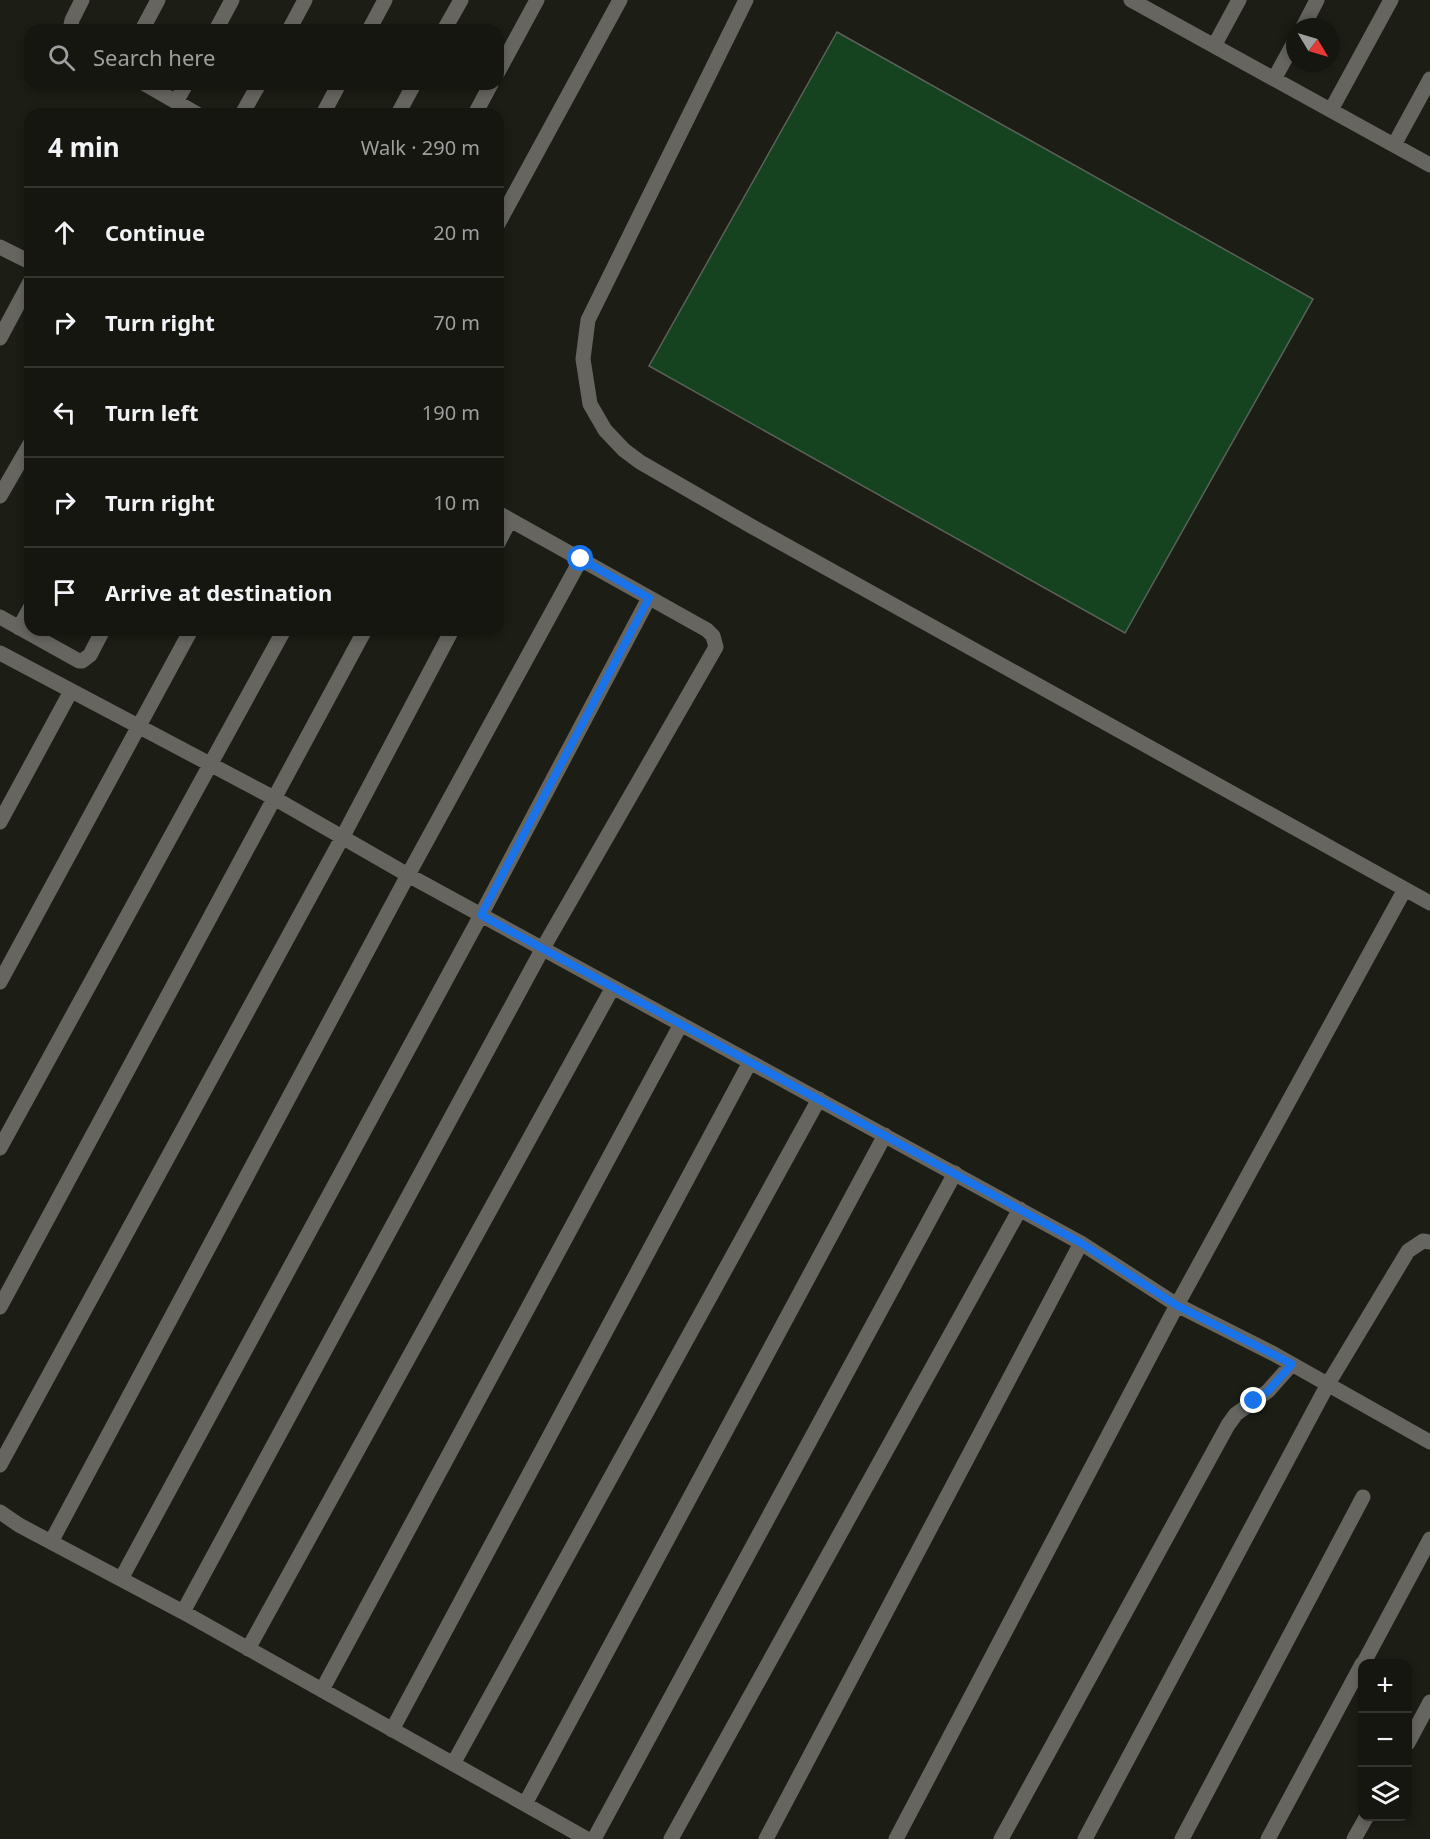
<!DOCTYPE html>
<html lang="en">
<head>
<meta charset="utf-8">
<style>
	:root { --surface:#15160f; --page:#1e1f18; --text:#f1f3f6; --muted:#9d9f9e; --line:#34352f }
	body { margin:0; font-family:"Noto Sans",sans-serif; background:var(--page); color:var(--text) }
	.controls { position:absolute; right:18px; bottom:18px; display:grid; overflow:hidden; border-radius:12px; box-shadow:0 3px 9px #0003 }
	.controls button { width:54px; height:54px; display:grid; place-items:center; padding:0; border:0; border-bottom:2px solid var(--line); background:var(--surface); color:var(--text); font:30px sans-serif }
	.compass { position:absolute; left:1286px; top:18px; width:54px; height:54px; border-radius:50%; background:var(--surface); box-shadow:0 3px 9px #0003; rotate:128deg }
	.stop { position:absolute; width:18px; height:18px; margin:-14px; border:4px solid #1a73e8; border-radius:50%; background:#fff }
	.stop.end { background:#1a73e8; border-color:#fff; box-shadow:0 2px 6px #0008 }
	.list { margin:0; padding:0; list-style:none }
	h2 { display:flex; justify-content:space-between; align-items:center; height:78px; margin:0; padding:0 24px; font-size:26px }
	h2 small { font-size:20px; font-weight:400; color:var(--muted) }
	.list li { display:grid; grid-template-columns:39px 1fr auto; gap:18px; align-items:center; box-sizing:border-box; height:90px; padding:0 24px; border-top:2px solid var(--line) }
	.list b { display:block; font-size:22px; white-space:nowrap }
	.list em { font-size:20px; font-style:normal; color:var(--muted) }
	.icon { flex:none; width:33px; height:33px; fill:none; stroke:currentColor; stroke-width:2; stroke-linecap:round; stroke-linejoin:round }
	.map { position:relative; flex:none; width:1430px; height:1839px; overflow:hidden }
	.search { position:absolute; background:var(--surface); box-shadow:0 3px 9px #0003; left:24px; top:24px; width:480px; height:66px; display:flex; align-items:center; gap:15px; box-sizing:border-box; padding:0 21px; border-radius:18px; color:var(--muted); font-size:22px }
	.panel { position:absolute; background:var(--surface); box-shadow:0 3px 9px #0003; left:24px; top:108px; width:480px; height:528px; border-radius:18px }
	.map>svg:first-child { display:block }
</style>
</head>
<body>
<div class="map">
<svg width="1430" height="1839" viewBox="0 0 1430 1839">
	<rect width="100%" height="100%" fill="#1c1d14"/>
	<path fill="#15431f" stroke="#5a625a" stroke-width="1.5" d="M837,32L1313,299L1125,633L649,366Z"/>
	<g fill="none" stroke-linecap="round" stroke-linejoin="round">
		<path stroke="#676560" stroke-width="15" d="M746,0L588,320L583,359L590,404L605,430L624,450L640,462L751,526L1430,903
			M1131,0L1430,165
			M1303,27L1317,0
			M70,30L72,20L82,0
			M142,30L158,0
			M216,30L232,0
			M289,30L305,0
			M369,30L385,0
			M444,30L461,0
			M1214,46L1239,0
			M498,72L537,0
			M1274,79L1295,41
			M145,84L197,114
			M176,102L186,84
			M1331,110L1391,0
			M242,114L259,84
			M323,114L339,84
			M398,114L414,84
			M475,114L491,84
			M1394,145L1430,79
			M498,224L620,0
			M0,247L30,262
			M0,338L30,282
			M0,496L30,444
			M498,543L510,520
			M0,617L79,661H82L90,655L103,630
			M19,628L30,608
			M0,653L274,798L408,875L1081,1243L1177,1305L1274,1354L1430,1442
			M0,822L71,691
			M0,982L191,630
			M0,1148L284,630
			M0,1307L365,630
			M0,1465L342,838L452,630
			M0,1512L19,1525L183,1612L587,1839
			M51,1542L408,875L581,559
			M121,1579L481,915L649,598
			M183,1612L543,948L716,647L713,636L707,630L498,513
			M248,1649L613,987
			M1363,1664L1430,1539
			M322,1690L681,1024
			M392,1730L750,1062
			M1408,1743L1430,1702
			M453,1764L819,1099
			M525,1804L885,1135
			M594,1839L955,1173
			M671,1839L1020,1209
			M766,1839L1081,1243
			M896,1839L1177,1305L1405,889
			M1001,1839L1228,1425L1236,1414L1268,1391L1292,1364
			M1085,1839L1328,1384L1408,1251L1423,1241L1430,1242
			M1182,1839L1363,1497
			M1268,1839L1362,1664
			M1354,1839L1367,1816"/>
	</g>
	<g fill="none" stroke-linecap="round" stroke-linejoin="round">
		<path stroke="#1a73e8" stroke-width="8" d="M581,559L649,598L481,915L1081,1243L1176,1305L1292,1364L1268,1391L1254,1401"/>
	</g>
</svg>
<div class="controls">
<button>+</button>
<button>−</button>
<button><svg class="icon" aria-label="layers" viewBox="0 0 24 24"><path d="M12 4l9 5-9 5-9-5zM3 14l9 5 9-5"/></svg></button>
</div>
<svg class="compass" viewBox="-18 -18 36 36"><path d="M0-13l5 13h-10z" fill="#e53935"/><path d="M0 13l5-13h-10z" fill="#9d9f9e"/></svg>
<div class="stop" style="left:581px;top:559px"></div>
<div class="stop end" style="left:1254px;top:1401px"></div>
<div class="search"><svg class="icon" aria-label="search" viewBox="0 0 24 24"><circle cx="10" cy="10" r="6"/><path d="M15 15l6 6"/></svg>Search here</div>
<section class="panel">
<h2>4 min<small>Walk · 290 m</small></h2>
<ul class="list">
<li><svg class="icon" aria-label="ahead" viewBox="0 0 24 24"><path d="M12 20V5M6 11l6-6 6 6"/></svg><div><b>Continue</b></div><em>20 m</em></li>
<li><svg class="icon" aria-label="right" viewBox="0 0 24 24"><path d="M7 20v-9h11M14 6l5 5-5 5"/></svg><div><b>Turn right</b></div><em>70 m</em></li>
<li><svg class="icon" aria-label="left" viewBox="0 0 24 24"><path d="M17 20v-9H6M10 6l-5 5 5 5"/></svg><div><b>Turn left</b></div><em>190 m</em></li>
<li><svg class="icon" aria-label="right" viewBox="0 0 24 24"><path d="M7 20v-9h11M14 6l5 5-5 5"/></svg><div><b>Turn right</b></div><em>10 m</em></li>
<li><svg class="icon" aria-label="arrive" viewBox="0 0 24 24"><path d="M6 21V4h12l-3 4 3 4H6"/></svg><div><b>Arrive at destination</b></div></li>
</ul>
</section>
</div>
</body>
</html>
